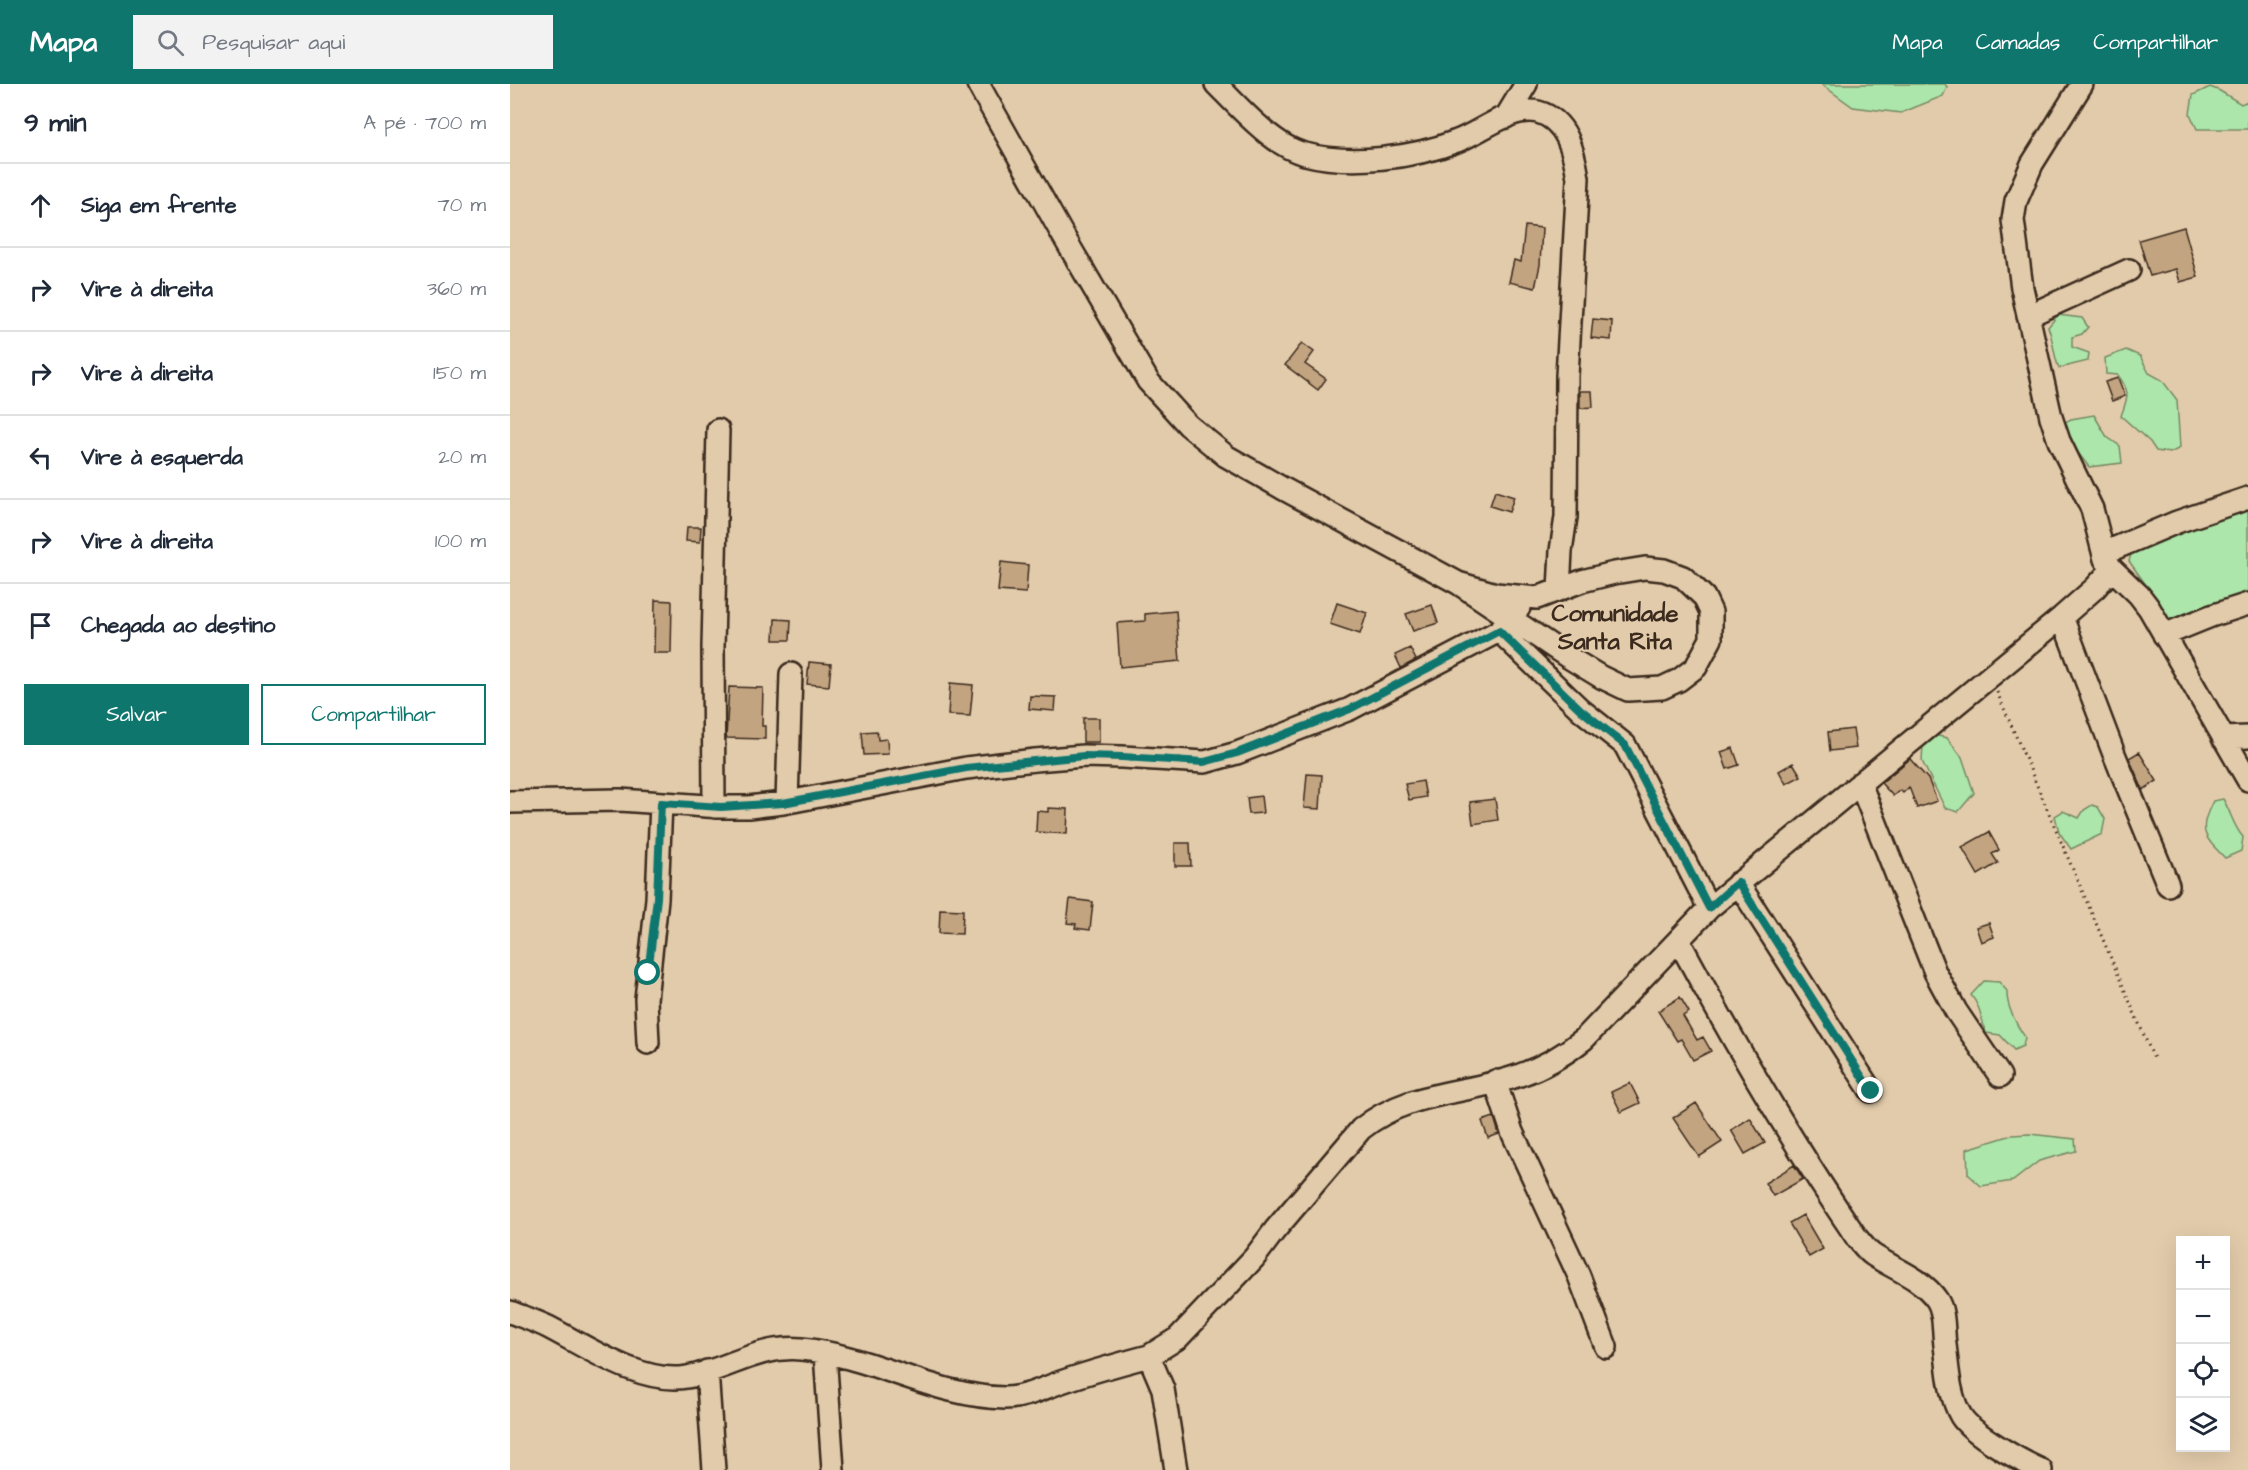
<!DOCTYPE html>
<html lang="pt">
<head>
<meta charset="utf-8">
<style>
	:root { --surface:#fff; --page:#f2f2f3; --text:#1f2937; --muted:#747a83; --line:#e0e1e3; --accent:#0f766e }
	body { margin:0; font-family:"Architects Daughter",sans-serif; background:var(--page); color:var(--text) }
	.controls { position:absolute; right:18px; bottom:18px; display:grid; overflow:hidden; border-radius:0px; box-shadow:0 6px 24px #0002 }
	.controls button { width:54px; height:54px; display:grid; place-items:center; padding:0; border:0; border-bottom:2px solid var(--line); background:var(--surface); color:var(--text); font:30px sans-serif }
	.stop { position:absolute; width:18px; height:18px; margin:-14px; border:4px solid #0f766e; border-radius:50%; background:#fff }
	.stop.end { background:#0f766e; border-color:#fff; box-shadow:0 2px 6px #0008 }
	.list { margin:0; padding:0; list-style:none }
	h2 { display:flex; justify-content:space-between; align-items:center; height:78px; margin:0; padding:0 24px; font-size:26px }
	h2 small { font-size:20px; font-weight:400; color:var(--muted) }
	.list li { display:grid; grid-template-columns:39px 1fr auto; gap:18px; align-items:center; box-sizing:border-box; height:84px; padding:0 24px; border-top:2px solid var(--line) }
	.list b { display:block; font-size:22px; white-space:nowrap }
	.list em { font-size:20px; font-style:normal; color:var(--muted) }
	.actions { display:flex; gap:12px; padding:18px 24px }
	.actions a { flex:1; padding:14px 0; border:2px solid var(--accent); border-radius:0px; text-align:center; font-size:21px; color:var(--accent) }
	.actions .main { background:var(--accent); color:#fff }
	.icon { flex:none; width:33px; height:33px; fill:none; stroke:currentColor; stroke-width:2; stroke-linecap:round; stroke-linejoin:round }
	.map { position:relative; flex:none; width:1738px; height:1386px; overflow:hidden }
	header { display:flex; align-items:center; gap:36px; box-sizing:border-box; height:84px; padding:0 30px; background:var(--accent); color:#fff }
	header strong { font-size:28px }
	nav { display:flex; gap:33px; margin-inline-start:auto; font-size:21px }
	.search { width:420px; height:54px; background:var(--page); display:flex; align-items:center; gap:15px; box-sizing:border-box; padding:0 21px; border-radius:0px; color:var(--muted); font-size:22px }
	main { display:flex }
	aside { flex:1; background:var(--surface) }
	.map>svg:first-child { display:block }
</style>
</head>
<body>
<header>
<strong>Mapa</strong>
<div class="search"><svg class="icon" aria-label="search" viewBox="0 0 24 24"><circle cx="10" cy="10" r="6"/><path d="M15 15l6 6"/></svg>Pesquisar aqui</div>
<nav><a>Mapa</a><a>Camadas</a><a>Compartilhar</a></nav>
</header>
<main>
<aside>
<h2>9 min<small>A pé · 700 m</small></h2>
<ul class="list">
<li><svg class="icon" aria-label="ahead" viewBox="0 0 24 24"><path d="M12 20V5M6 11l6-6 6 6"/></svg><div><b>Siga em frente</b></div><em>70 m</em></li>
<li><svg class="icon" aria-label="right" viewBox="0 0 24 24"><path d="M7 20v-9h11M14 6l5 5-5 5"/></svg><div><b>Vire à direita</b></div><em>360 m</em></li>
<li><svg class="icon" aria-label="right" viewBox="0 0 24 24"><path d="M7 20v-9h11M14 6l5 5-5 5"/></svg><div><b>Vire à direita</b></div><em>150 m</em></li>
<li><svg class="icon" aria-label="left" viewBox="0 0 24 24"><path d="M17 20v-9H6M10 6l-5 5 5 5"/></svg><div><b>Vire à esquerda</b></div><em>20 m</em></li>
<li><svg class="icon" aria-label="right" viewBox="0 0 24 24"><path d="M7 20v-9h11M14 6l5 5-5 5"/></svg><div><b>Vire à direita</b></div><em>100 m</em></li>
<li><svg class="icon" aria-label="arrive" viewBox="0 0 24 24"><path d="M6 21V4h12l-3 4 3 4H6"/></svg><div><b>Chegada ao destino</b></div></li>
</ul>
<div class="actions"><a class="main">Salvar</a><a>Compartilhar</a></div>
</aside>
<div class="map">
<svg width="1738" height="1386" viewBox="0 0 1738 1386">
	<rect width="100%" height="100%" fill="#e2cbab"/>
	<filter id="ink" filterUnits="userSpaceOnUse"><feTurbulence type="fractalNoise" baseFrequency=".0167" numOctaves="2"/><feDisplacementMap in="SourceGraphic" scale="12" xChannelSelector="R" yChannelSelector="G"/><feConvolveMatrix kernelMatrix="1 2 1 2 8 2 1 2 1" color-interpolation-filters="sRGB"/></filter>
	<g filter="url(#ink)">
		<path fill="#ace6aa" stroke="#748864" stroke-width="1.5" d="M1311,0H1435L1437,3L1433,12L1391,29L1343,23Z
			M1700,3L1710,7L1731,20L1738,17V45H1687L1680,30L1683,11Z
			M1548,231L1572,234L1578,243L1572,250L1562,253V263L1579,269L1578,277L1549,284C1543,270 1544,257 1538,243Z
			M1616,266L1630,272L1639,289L1652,296L1667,316L1670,364L1660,369L1646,367L1640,358L1611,332C1618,312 1621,309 1608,291L1596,290L1595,274Z
			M1584,331L1597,353L1610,362L1612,379L1579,383L1559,357L1554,339L1561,335Z
			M1738,420V511L1658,538L1641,508L1619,477L1621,470L1639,460Z
			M1424,651L1437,654L1452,673L1464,709L1448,728L1435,724L1412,677L1413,660Z
			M1713,715C1721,728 1723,742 1733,753L1731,767L1715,774C1693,752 1688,747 1703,717Z
			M1582,721L1588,723L1595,735L1592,750L1561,765L1549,748L1545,732L1553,727L1569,734L1574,726Z
			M1474,897L1489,898L1497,907C1496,921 1506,941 1515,953L1513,962L1504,966L1490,951L1476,949C1471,935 1471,923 1461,911Z
			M1519,1050L1565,1055L1566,1067L1529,1077L1503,1097L1471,1102L1458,1090L1457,1065L1502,1051Z"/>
		<path fill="#c3a480" stroke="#3b2a1e" stroke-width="1.5" d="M1015,142L1032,144L1030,181L1025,204L999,198L1004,176L1011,178Z
			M1674,143L1688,193L1670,198L1666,185L1640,192L1629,156Z
			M1083,235L1102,237L1101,256L1081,254Z
			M792,259L804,268L795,280L816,295L808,306L775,281Z
			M1608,294L1615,312L1602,317L1595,298Z
			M1070,307H1082L1083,323L1070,324Z
			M985,407L1004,413L999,428L980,422Z
			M177,443H191L190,458L176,457Z
			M491,478L518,481L516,509L488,507Z
			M145,516L162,517L161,569H144Z
			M827,519L857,529L850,550L820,540Z
			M922,521L928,539L903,547L896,530Z
			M666,527L670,577L610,583L607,539L635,537V530Z
			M265,535L281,536L280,556H264Z
			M900,564L906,576L891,584L885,571Z
			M299,578L321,580L319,602L297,600Z
			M440,599L463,601L460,632L438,631Z
			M219,603L253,604L252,642H255V655L216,654Z
			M520,612L546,613L545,627L519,625Z
			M573,634H589V658H573Z
			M1343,645L1346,664L1320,667L1318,648Z
			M367,647L368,656L377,655L378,670L354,671L352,648Z
			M1223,664L1229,681L1217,685L1211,668Z
			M1629,668L1647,697L1633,706L1619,674Z
			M1400,675L1418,695L1427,717L1407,724L1399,703L1393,709L1390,706L1383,712L1371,699Z
			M1283,679L1291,692L1276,700L1269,687Z
			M797,690L812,691L810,725L794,724Z
			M913,697L916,713L899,716L895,700Z
			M751,712L753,729L739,730L737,714Z
			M985,715L988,736L963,740L960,718Z
			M538,724L558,725L557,750L526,748L527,727L538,728Z
			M1479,748L1489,766L1482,770L1488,779L1468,791L1452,763Z
			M665,759H680L681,782H665Z
			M560,815L583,818L580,846L565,844L566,840L557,839Z
			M430,825L453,826L452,850L429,849Z
			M1479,839L1484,853L1471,858L1466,843Z
			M1170,913L1179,928L1173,932L1187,956L1193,953L1201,967L1183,976L1171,955L1167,957L1148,927Z
			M1120,999L1130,1019L1111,1028L1101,1008Z
			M1186,1019L1212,1058L1189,1073L1163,1034Z
			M984,1033L989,1050L978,1054L972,1037Z
			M1240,1034L1255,1059L1235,1070L1221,1046Z
			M1284,1081L1293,1095L1263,1112L1255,1099Z
			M1293,1131L1313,1165L1299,1173L1279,1139Z"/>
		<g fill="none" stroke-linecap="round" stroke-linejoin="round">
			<defs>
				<path id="minor" d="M468,0L551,148L638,297L678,341L716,372L772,404L948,499L1058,573L1091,593L1118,606L1152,604L1169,596L1186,583L1201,555V528L1194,513L1173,493L1154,486L1135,484L1104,489L1072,497L1027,514L986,510L948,499
					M706,0C728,22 764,63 795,70C841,82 903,74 947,57C970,49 1002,21 1028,28C1057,36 1064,68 1068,94L1057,292L1056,433L1051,467L1049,506
					M996,33L1016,0
					M1518,232L1619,186
					M1594,469L1667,438L1738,414
					M1602,485L1629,511L1639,524L1738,696
					M1552,533L1604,670L1658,801
					M989,547L1071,626L1115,661L1199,824
					M1654,551L1701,532L1738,520
					M1713,654L1738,653
					M1350,699L1425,888L1446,927L1490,992
					M0,718L110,716L211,723H239L273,719L456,684L525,676L574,672L612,673L695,678L727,669L840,625L989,547L1009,524
					M277,718L281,590
					M204,723L203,563L208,346
					M1228,799L1361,1007
					M1169,857C1224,959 1282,1059 1347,1154C1352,1160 1357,1167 1363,1171C1384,1185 1412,1194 1427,1216C1435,1228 1433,1246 1435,1261C1438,1284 1439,1312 1451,1332C1462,1350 1511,1377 1531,1386
					M138,959L136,915L147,815L151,719
					M985,997L1002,1048L1069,1192L1096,1263
					M0,1228C13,1233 26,1237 38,1243C77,1263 132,1301 177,1293C218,1286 248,1261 291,1265C361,1271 424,1313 495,1314C514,1314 534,1304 551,1298C580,1288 609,1280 639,1272
					M315,1269L323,1386
					M197,1287L204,1386
					M666,1386L653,1305L639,1272L668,1254L744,1174L765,1146L851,1045C899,1006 955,1011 1010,991C1034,983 1054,971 1074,955L1199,824L1552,533L1585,504L1602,485L1595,475L1582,425L1549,357L1541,333L1512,204L1503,136L1506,117L1522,80L1572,0"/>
			</defs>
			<use href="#minor" stroke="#3b2a1e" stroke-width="26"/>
			<path stroke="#3b2a1e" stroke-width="3" stroke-dasharray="1.5 4.5" stroke-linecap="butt" d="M1487,608L1645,977"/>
			<use href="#minor" stroke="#e2cbab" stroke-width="21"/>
		</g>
	</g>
	<g fill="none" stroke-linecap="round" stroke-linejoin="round" filter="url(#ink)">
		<path stroke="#0f766e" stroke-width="8" d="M138,889L147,814L151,719L211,723L273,719L456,684L574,672L612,673L694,678L727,669L840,625L989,547L1071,626L1115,661L1199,824L1228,798L1361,1007"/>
	</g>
	<g text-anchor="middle" stroke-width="4.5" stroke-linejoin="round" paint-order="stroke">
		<g font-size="24" font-weight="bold" fill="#3b2a1e" stroke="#e2cbab">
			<text x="1105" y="537">Comunidade<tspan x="1105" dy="28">Santa Rita</tspan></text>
		</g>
	</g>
</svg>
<div class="controls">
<button>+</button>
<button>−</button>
<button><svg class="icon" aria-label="locate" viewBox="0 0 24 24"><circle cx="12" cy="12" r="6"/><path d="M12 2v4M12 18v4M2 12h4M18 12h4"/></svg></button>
<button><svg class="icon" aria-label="layers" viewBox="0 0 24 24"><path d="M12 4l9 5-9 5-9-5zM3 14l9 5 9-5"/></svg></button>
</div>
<div class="stop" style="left:138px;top:889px"></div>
<div class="stop end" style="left:1361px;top:1007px"></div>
</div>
</main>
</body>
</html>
